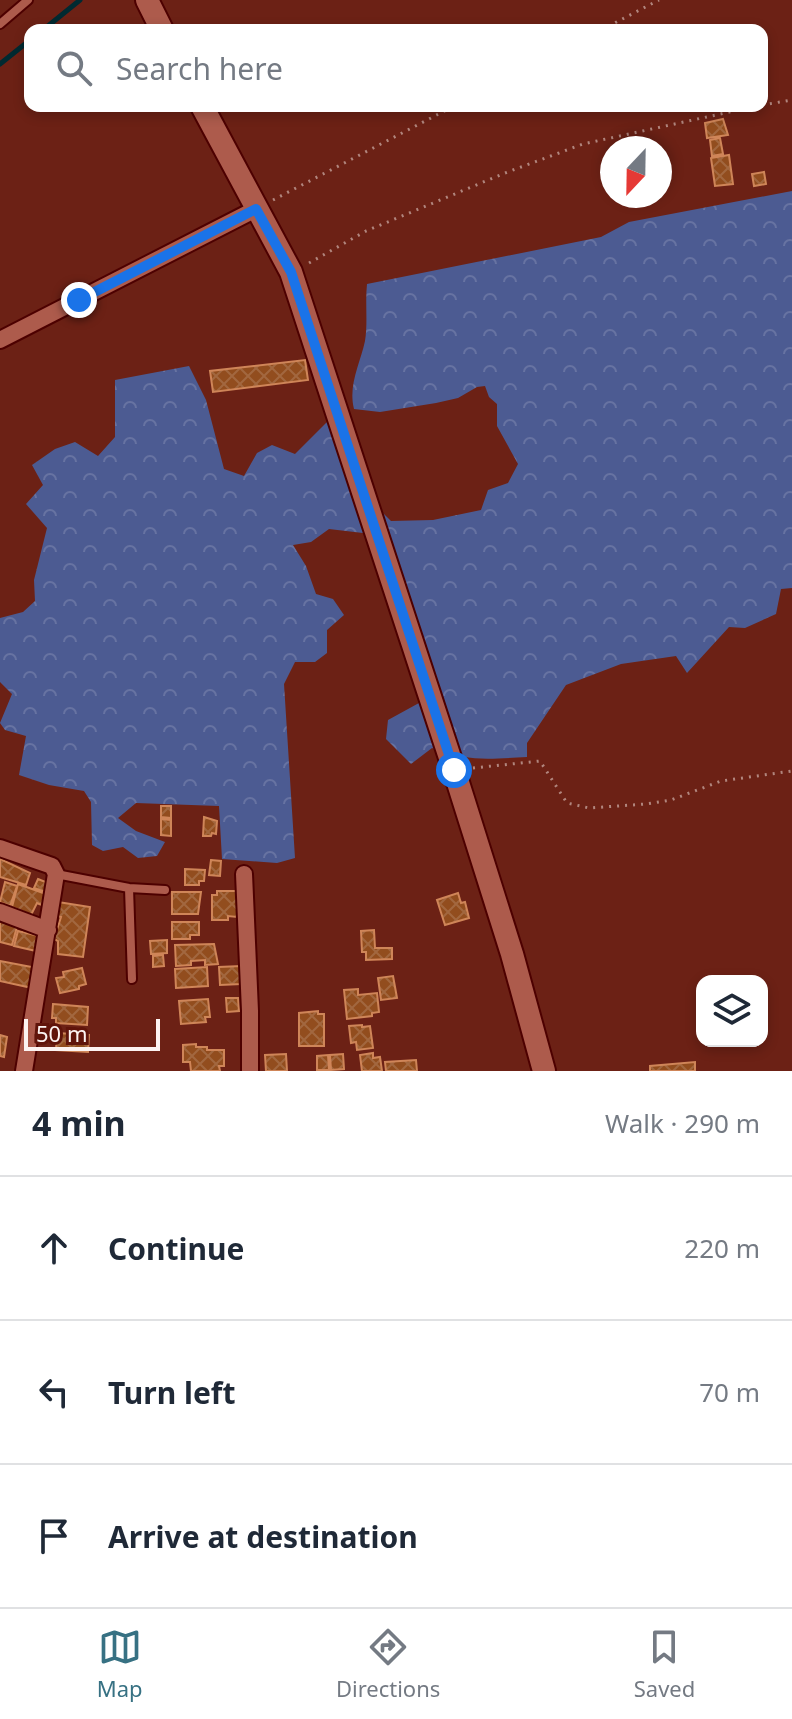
<!DOCTYPE html>
<html lang="en">
<head>
<meta charset="utf-8">
<style>
	:root { --surface:#fff; --page:#f6f6f7; --text:#1f2937; --muted:#747a83; --line:#e0e1e3; --accent:#377183 }
	body { margin:0; font-family:"Noto Sans",sans-serif; background:var(--page); color:var(--text) }
	.controls { position:absolute; right:24px; bottom:24px; display:grid; overflow:hidden; border-radius:16px; box-shadow:0 4px 12px #0003 }
	.controls button { width:72px; height:72px; display:grid; place-items:center; padding:0; border:0; border-bottom:2px solid var(--line); background:var(--surface); color:var(--text); font:40px sans-serif }
	.compass { position:absolute; left:600px; top:136px; width:72px; height:72px; border-radius:50%; background:var(--surface); box-shadow:0 4px 12px #0003; rotate:202deg }
	.scale { position:absolute; left:24px; bottom:20px; width:136px; box-sizing:border-box; padding-left:8px; border:4px solid #fcf3f1; border-top:0; font-size:22px; line-height:28px; white-space:nowrap; color:#fcf3f1; -webkit-text-stroke:6px #60140a; paint-order:stroke }
	.stop { position:absolute; width:24px; height:24px; margin:-18px; border:6px solid #1a73e8; border-radius:50%; background:#fff }
	.stop.end { background:#1a73e8; border-color:#fff; box-shadow:0 2px 8px #0008 }
	.list { margin:0; padding:0; list-style:none }
	h2 { display:flex; justify-content:space-between; align-items:center; height:104px; margin:0; padding:0 32px; font-size:34px }
	h2 small { font-size:26px; font-weight:400; color:var(--muted) }
	.list li { display:grid; grid-template-columns:52px 1fr auto; gap:24px; align-items:center; box-sizing:border-box; height:144px; padding:0 32px; border-top:2px solid var(--line) }
	.list b { display:block; font-size:30px; white-space:nowrap }
	.list em { font-size:26px; font-style:normal; color:var(--muted) }
	.icon { flex:none; width:44px; height:44px; fill:none; stroke:currentColor; stroke-width:2; stroke-linecap:round; stroke-linejoin:round }
	.map { position:relative; flex:none; width:792px; height:1071px; overflow:hidden }
	.search { position:absolute; background:var(--surface); box-shadow:0 4px 12px #0003; left:24px; right:24px; top:24px; height:88px; display:flex; align-items:center; gap:20px; box-sizing:border-box; padding:0 28px; border-radius:16px; color:var(--muted); font-size:30px }
	.sheet { height:536px; background:var(--surface) }
	nav { display:flex; justify-content:space-around; align-items:center; box-sizing:border-box; height:112px; border-top:2px solid var(--line); background:var(--surface); font-size:22px; color:var(--muted) }
	nav a { display:grid; justify-items:center; gap:4px }
	nav .on { color:var(--accent) }
	.map>svg:first-child { display:block }
</style>
</head>
<body>
<div class="map">
<svg width="792" height="1071" viewBox="0 0 792 1071">
	<defs>
		<pattern id="forest-crowns" width="20" height="18" patternUnits="userSpaceOnUse" patternTransform="scale(2)"><rect width="20" height="18" fill="#4c5b92"/><path d="M2 6a3 3 0 1 1 6 0M12 15a3 3 0 1 1 6 0" fill="none" stroke="#6773a2"/></pattern>
		<pattern id="building-cross-hatch" width="8" height="8" patternUnits="userSpaceOnUse" patternTransform="scale(2)"><rect width="8" height="8" fill="#924d1e"/><path d="M0 0l8 8M0 8l8-8" fill="none" stroke="#a2673f"/></pattern>
	</defs>
	<rect width="100%" height="100%" fill="#6c2115"/>
	<path fill="url(#forest-crowns)" d="M792,191V588L781,589L776,614L745,628L729,627L687,673L676,656L621,664L566,685L527,743V757C486,759 471,762 432,748L411,764L386,739L388,720L419,703L435,678L398,573L363,533L329,529L311,542L293,545L306,566L316,594L333,599L344,615L327,630V653L315,662H295L284,684L295,858L277,863L222,859L219,806L136,803L118,818L136,831L165,842L157,856L138,858L123,847L103,851L92,845L91,802L84,791L49,785L19,775L26,736L5,730L0,723L12,694L0,682V618L23,612L35,601L34,580L47,528L26,504L43,485L32,465L55,449L75,442L98,456L115,437V380L189,366L206,400L224,469L244,476L257,453L272,445L295,454L329,420L378,508L391,521L433,520L481,510L488,490L508,483L518,464L497,426V404L489,397L485,386L477,387L458,398L436,403L380,412L354,409C348,385 360,364 365,341C368,323 365,302 367,284L601,237L629,222Z"/>
	<g fill="none" stroke-linecap="round" stroke-linejoin="round">
		<path stroke="#012a31" stroke-width="5" d="M43,30L80,0
			M0,64L30,40"/>
	</g>
	<path fill="url(#building-cross-hatch)" stroke="#cf8558" stroke-width="2" d="M723,119L728,135L707,138L705,123Z
		M720,138L723,154L712,156L710,140Z
		M729,155L733,184L715,186L711,158Z
		M764,172L766,184L754,186L752,174Z
		M305,360L308,380L213,392L210,371Z
		M161,806H171V818L161,817Z
		M204,817L217,821L216,834L212,833L211,836H203Z
		M161,819L171,820V836L161,835Z
		M0,859L30,873L26,885L0,877Z
		M211,860L221,861L220,876L209,875Z
		M185,869L205,870L204,881H199V885H185Z
		M38,879L48,883L45,892L34,888Z
		M5,882L17,886L10,906L0,902Z
		M18,884L46,894L44,906L37,903L31,915L12,907Z
		M217,891H237V917L228,916V920H212V895H217Z
		M172,892H201L198,914H172Z
		M458,893L461,903L465,902L469,918L445,925L437,900Z
		M58,902L90,907L83,957L58,954V941L54,939L61,917L56,916Z
		M0,918L18,923L12,945L0,942Z
		M172,922H199V935H190V939H172Z
		M374,930L375,948H392V959L366,960V952H362L361,931Z
		M18,931L39,936L36,951L14,946Z
		M167,940V953L151,954L150,941Z
		M214,944L218,964L205,965V960L191,961V965L176,966L175,945Z
		M163,955L164,966L153,967V956Z
		M0,961L37,968L32,988L0,981Z
		M241,966V984L220,985L219,967Z
		M207,967L208,986L176,988L175,969Z
		M82,968L86,984L79,986V989L60,993L56,978L64,977L63,972Z
		M393,976L397,998L381,1000L378,978Z
		M358,989V995L377,993L379,1012L372,1013V1016L347,1019L344,990Z
		M226,998H238L239,1011L227,1012Z
		M208,999L210,1017H205L206,1022L181,1024L179,1001Z
		M53,1004L88,1007L87,1025L56,1023V1018H52Z
		M318,1011V1014H324V1046H299V1013Z
		M362,1025V1027L370,1026L373,1048L357,1050L356,1042L351,1043L349,1026Z
		M57,1033L89,1035L88,1052L56,1050Z
		M0,1035L7,1037L4,1057L0,1056Z
		M196,1044V1047H207V1050H224V1066H219L220,1071H191L190,1062H183V1045Z
		M373,1053V1058L380,1057L382,1071H362L360,1055Z
		M286,1054L287,1071H266L265,1055Z
		M343,1054L344,1069L331,1070L330,1055Z
		M328,1055L329,1070H317V1056Z
		M416,1060L417,1071H386L385,1062Z
		M695,1062V1071H650V1066Z"/>
	<g fill="none" stroke-linecap="round" stroke-linejoin="round">
		<defs>
			<path id="service" d="M0,24L28,0
				M56,874L129,888L165,890
				M129,888L132,979"/>
			<path id="minor" d="M0,340L256,209
				M0,848L52,866L56,874L24,1071
				M244,874L250,1011V1071
				M0,912L48,930"/>
			<path id="tertiary" d="M147,0L162,30
				M202,106L291,272L454,770L512,954L544,1071"/>
		</defs>
		<use href="#service" stroke="#4d0000" stroke-width="12"/>
		<use href="#minor" stroke="#4d0000" stroke-width="20"/>
		<use href="#tertiary" stroke="#4d0000" stroke-width="26"/>
		<path stroke="#b1867e" stroke-width="3" stroke-dasharray="2 6" stroke-linecap="butt" d="M601,30L659,0
			M762,105L792,100
			M273,200L454,106
			M309,263L366,231L505,173L583,144L757,106
			M473,768L540,761L567,803L589,808L646,804L671,800L721,781L792,771"/>
		<use href="#service" stroke="#ad5b4c" stroke-width="8"/>
		<use href="#minor" stroke="#ad5b4c" stroke-width="16"/>
		<use href="#tertiary" stroke="#ad5b4c" stroke-width="22"/>
	</g>
	<g fill="none" stroke-linecap="round" stroke-linejoin="round">
		<path stroke="#1a73e8" stroke-width="10" d="M79,300L256,209L291,272L454,770"/>
	</g>
</svg>
<div class="controls">
<button><svg class="icon" aria-label="layers" viewBox="0 0 24 24"><path d="M12 4l9 5-9 5-9-5zM3 14l9 5 9-5"/></svg></button>
</div>
<svg class="compass" viewBox="-18 -18 36 36"><path d="M0-13l5 13h-10z" fill="#e53935"/><path d="M0 13l5-13h-10z" fill="#747a83"/></svg>
<div class="scale">50 m</div>
<div class="stop" style="left:454px;top:770px"></div>
<div class="stop end" style="left:79px;top:300px"></div>
<div class="search"><svg class="icon" aria-label="search" viewBox="0 0 24 24"><circle cx="10" cy="10" r="6"/><path d="M15 15l6 6"/></svg>Search here</div>
</div>
<section class="sheet">
<h2>4 min<small>Walk · 290 m</small></h2>
<ul class="list">
<li><svg class="icon" aria-label="ahead" viewBox="0 0 24 24"><path d="M12 20V5M6 11l6-6 6 6"/></svg><div><b>Continue</b></div><em>220 m</em></li>
<li><svg class="icon" aria-label="left" viewBox="0 0 24 24"><path d="M17 20v-9H6M10 6l-5 5 5 5"/></svg><div><b>Turn left</b></div><em>70 m</em></li>
<li><svg class="icon" aria-label="arrive" viewBox="0 0 24 24"><path d="M6 21V4h12l-3 4 3 4H6"/></svg><div><b>Arrive at destination</b></div></li>
</ul>
</section>
<nav>
<a class="on"><svg class="icon" aria-label="map" viewBox="0 0 24 24"><path d="M3 6l6-2 6 2 6-2v14l-6 2-6-2-6 2zM9 4v14M15 6v14"/></svg>Map</a>
<a><svg class="icon" aria-label="directions" viewBox="0 0 24 24"><path d="M12 3l9 9-9 9-9-9zM9 14v-3h6M13 9l2 2-2 2"/></svg>Directions</a>
<a><svg class="icon" aria-label="saved" viewBox="0 0 24 24"><path d="M7 4h10v16l-5-4-5 4z"/></svg>Saved</a>
</nav>
</body>
</html>
